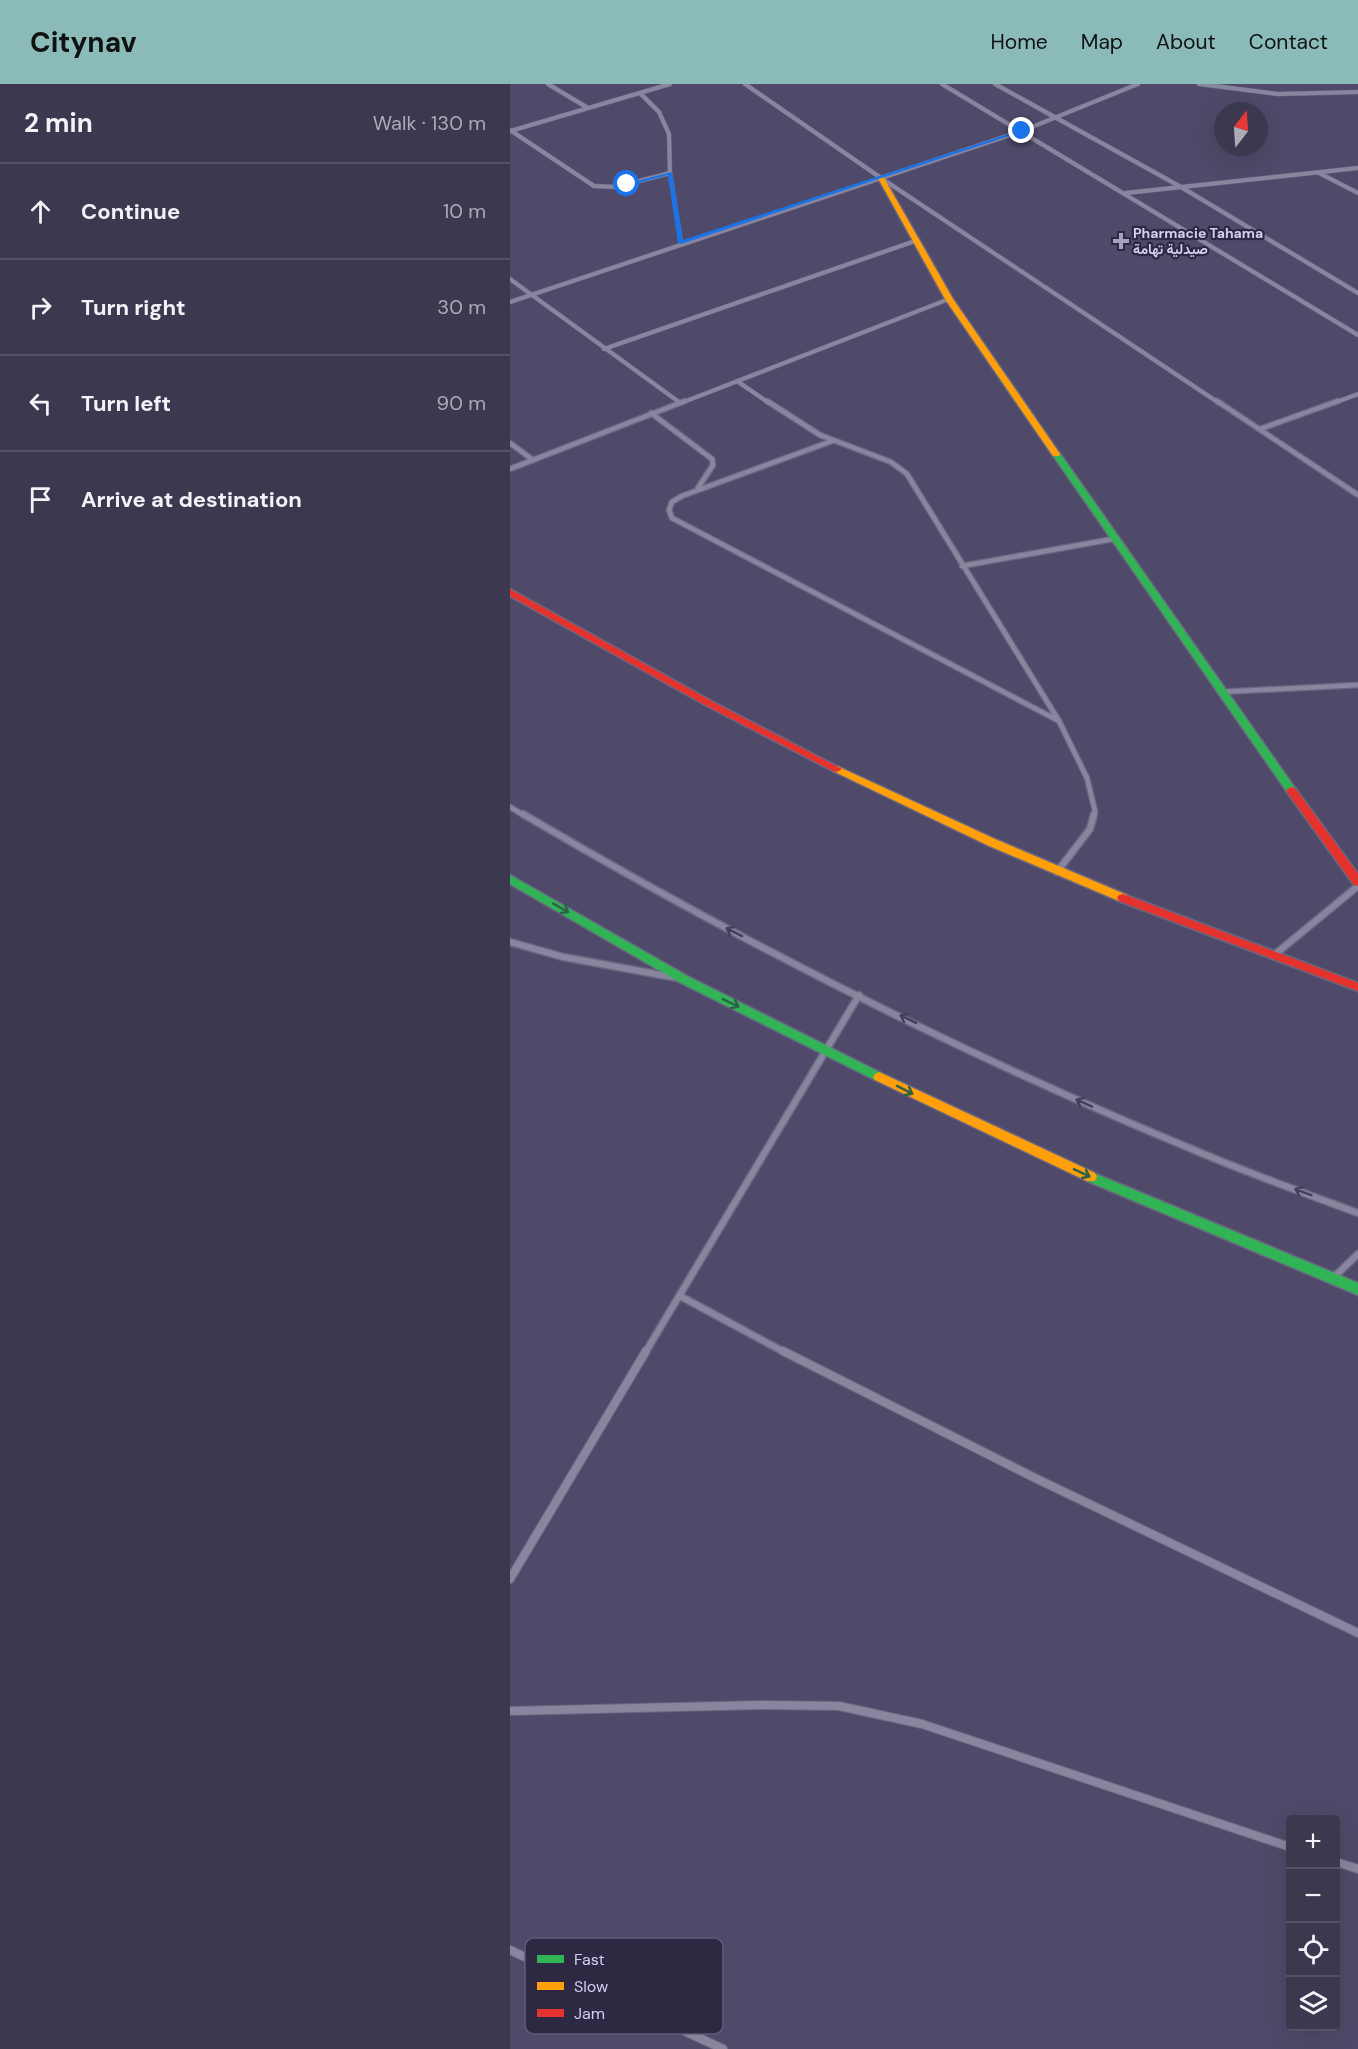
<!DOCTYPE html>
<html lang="en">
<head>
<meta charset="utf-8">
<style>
	:root { --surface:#3b384f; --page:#464359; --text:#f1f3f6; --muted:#acacb7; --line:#545266; --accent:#8bbbb9 }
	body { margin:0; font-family:"DM Sans",Vazirmatn,sans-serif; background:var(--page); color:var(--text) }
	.controls { position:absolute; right:18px; bottom:18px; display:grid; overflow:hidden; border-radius:6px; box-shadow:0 6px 24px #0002 }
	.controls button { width:54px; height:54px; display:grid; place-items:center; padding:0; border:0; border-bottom:2px solid var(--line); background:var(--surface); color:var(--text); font:30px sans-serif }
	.compass { position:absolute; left:704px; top:18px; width:54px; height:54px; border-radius:50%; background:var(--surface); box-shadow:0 6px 24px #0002; rotate:17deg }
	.stop { position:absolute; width:18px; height:18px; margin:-14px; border:4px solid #1a73e8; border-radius:50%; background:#fff }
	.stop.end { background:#1a73e8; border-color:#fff; box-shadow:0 2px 6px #0008 }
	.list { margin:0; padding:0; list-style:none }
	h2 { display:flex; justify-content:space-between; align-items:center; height:78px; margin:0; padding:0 24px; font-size:26px }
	h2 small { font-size:20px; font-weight:400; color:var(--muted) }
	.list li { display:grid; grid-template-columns:39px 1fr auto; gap:18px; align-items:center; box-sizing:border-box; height:96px; padding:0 24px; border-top:2px solid var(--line) }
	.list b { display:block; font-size:22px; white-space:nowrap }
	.list em { font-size:20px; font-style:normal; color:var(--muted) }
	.icon { flex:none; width:33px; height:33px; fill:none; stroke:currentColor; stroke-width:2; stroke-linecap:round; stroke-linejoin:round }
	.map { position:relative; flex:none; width:848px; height:1965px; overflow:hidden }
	header { display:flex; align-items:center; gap:36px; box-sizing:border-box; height:84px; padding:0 30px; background:var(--accent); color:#111 }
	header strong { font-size:28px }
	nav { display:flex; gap:33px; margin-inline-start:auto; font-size:21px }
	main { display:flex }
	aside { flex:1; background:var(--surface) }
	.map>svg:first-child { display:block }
</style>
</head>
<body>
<header>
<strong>Citynav</strong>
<nav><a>Home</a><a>Map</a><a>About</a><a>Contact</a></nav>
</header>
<main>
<aside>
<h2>2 min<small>Walk · 130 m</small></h2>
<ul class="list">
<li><svg class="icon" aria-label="ahead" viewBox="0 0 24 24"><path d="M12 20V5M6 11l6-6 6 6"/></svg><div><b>Continue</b></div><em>10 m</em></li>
<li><svg class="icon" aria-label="right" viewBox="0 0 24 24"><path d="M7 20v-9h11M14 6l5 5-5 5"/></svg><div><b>Turn right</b></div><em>30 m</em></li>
<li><svg class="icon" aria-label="left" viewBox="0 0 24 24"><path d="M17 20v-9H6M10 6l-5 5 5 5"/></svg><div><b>Turn left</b></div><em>90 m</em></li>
<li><svg class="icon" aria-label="arrive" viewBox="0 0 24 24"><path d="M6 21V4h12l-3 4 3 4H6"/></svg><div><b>Arrive at destination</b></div></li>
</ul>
</aside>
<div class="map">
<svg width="848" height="1965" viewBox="0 0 848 1965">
	<rect width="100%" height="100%" fill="#4f4a69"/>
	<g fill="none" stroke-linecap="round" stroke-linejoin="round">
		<defs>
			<path id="street-far3" d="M38,0L78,24
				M235,0L371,94L709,319
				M432,0L848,251
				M485,0L671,103L848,209
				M689,0L768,10L848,8
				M130,9L149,28L159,50L160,89L171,159
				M0,46L84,102L106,103L160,89
				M0,47L160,0
				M809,89L848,109
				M616,109L848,84
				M0,195L169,318
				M0,218L512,47L628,0
				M94,265L405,157
				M227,297L259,319
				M171,319L439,215
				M824,319L848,310"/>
			<path id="street-far2" d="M257,317L310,351L381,378L397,390L549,637L577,694L585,727L584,732
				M707,317L848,411
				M141,329L202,375L203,381L188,404
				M750,345L828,317
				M322,357L172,412L162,418L159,426L162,434L549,637
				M0,359L23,376
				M0,385L175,317
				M452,482L603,455
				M710,608L848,601
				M0,723L15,732"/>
			<path id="street-far1" d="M13,730C232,859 460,974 696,1071C746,1092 797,1110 848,1129
				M547,788L580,745L584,730
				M0,858L53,873L168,894
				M763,872L848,802
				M823,1194L848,1170
				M170,1212L276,1269
				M135,1269L349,911"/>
			<path id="street" d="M273,1267L525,1394L848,1549
				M0,1495L136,1267
				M0,1627L251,1621L329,1622L412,1640L780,1763
				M826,1778L848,1785
				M0,1866L213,1965"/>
			<path id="fast" d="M546,367L549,368L785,704L786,706L785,708H777L542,370Z
				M0,791L179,893L373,990L375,993L373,996H365L171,899L0,800Z
				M581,1088L848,1199V1211L577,1097L575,1093L577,1089Z"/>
			<path id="slow" d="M371,92L374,94L443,215L550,370L549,372H543L435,215L368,94Z
				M327,682L485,755L617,811L619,814L617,817H609L477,761L323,687L322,685Z
				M369,988L585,1089L587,1093L585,1097H577L365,996L363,993L365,990Z"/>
			<path id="jam" d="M0,505L203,618L332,685L327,688L323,687L197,622L0,512Z
				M781,703L785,704L848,790V802L844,801L777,708L776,706Z
				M613,810L848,899V907L609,817L607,814L609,811Z"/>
		</defs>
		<use href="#street-far3" stroke="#6a6781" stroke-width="5"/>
		<use href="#street-far2" stroke="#6a6781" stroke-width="7"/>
		<use href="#street-far1" stroke="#6a6781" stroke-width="9"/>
		<use href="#street" stroke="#6a6781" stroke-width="10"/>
		<use href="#fast" stroke="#6a6781" stroke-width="3"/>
		<use href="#slow" stroke="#6a6781" stroke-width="3"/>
		<use href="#jam" stroke="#6a6781" stroke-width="3"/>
		<use href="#street-far3" stroke="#88859e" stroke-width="4"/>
		<use href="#street-far2" stroke="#88859e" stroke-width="4.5"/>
		<use href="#street-far1" stroke="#88859e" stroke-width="6"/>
		<use href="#street" stroke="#88859e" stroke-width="8"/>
		<use href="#fast" fill="#30b455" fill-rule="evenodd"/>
		<use href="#slow" fill="#ff9f0a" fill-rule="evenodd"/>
		<use href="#jam" fill="#e5322d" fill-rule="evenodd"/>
	</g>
	<defs><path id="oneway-shaft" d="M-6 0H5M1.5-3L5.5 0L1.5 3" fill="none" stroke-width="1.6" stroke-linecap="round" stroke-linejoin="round" transform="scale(1.5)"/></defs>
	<g stroke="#2e614a">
		<use href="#oneway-shaft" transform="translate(51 824) rotate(30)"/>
		<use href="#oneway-shaft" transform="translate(221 919) rotate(26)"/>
		<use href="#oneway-shaft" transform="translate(395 1006) rotate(27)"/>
		<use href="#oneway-shaft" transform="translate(572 1089) rotate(25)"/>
	</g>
	<g stroke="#44405a">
		<use href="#oneway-shaft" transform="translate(224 848) rotate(-153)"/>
		<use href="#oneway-shaft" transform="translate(398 935) rotate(-154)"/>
		<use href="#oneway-shaft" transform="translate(574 1019) rotate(-156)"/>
		<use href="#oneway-shaft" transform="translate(793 1108) rotate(-159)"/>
	</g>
	<path fill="#1a73e8" d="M510,46L514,47L171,160L168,159L158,91L117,102L115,100L162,88L173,156Z"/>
	<path fill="#a4a0c1" stroke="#2d2943" stroke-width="2" d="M608 148h6v6h6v6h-6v6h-6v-6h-6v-6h6z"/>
	<g text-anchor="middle" stroke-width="4.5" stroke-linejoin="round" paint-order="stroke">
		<g font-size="14" font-weight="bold" fill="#d2cff1" stroke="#2d2943" text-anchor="start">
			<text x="623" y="154">Pharmacie Tahama<tspan x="623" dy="16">صيدلية تهامة</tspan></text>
		</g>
	</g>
	<rect x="15" y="1854" width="198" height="96" rx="9" fill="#2d2943" stroke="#5f5b77" stroke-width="1.5"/>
	<rect x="27" y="1871" width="27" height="8" fill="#30b455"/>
	<rect x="27" y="1898" width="27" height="8" fill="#ff9f0a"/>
	<rect x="27" y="1925" width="27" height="8" fill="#e5322d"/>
	<g font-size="16" fill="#d2cff1">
		<text x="64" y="1881">Fast</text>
		<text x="64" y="1908">Slow</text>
		<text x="64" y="1935">Jam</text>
	</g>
</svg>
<div class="controls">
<button>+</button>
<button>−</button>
<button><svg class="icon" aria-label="locate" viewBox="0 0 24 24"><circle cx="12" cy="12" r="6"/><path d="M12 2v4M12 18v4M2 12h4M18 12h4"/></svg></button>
<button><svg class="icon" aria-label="layers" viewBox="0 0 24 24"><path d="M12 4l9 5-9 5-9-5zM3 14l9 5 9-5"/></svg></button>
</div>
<svg class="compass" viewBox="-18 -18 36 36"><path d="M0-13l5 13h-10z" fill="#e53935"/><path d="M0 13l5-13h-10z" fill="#acacb7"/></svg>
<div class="stop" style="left:117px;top:100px"></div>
<div class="stop end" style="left:512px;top:47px"></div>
</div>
</main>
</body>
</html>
